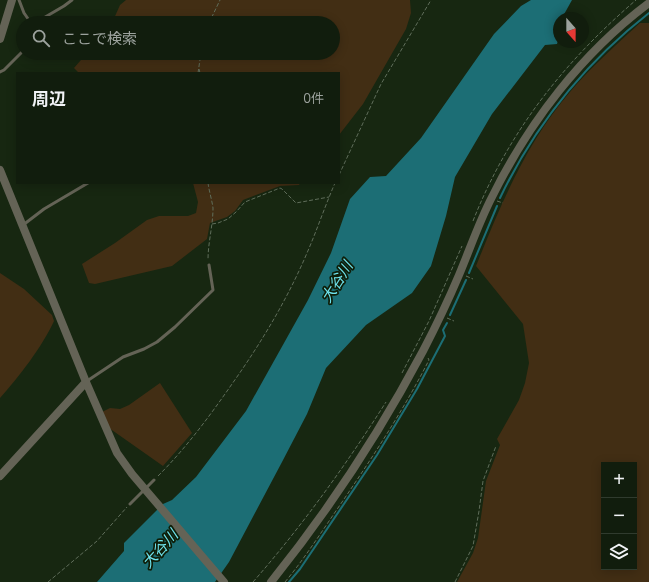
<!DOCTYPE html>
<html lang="ja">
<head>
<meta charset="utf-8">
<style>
	:root { --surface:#111d0d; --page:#1a2616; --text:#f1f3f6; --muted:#9ca29d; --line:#303b2e }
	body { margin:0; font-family:"Nunito Sans","Noto Sans JP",sans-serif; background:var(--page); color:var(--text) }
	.controls { position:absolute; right:12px; bottom:12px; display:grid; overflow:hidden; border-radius:0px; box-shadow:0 2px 10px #0003 }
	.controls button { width:36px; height:36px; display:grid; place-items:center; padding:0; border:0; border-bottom:1px solid var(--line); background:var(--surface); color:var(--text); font:20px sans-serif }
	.compass { position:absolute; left:553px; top:12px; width:36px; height:36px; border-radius:50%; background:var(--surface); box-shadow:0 2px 10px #0003; rotate:159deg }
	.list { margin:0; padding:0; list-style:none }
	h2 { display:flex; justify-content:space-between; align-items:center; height:52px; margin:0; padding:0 16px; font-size:17px }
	h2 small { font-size:13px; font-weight:400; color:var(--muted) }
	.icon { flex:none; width:22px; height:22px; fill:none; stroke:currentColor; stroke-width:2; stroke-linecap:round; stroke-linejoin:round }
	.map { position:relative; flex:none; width:649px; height:582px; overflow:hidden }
	.search { position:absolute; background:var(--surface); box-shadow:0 2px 10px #0003; left:16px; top:16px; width:324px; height:44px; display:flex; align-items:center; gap:10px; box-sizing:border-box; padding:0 14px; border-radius:22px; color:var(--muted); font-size:15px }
	.panel { position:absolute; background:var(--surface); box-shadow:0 2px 10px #0003; left:16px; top:72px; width:324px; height:112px; border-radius:0px }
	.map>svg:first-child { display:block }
</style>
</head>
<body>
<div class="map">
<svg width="649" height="582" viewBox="0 0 649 582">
	<rect width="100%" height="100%" fill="#172711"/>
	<path fill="#422e14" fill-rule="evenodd" d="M126,0H410L411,13L406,29L363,104L339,135V73H79L74,68L87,53H333V23H112L120,5Z
		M640,23H649V582H457L473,553L478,538L486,481L500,445L497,439L519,400L525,383L529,363L523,324L476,266C501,204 526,143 570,92C591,67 616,45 640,23ZM604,465H634V567H604Z
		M193,183H300L299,185L280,186L243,200L235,211L227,217L210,223L207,239L172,266L95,284L89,283L82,264L115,243L147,220L159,216H188L196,213L198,202Z
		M0,273L24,289L52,315L54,321C42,347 19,377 0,398Z
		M160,383L192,433L163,466L109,428L102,412L110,408L120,409L129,405Z"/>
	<path fill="#1c6e75" d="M531,0H572L562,18H559V37L557,44L545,45L492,114L455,177L446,216L431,266L412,293L366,325L326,368L307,414L282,462L229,562L215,582H97L124,551V543L163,504L172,500L196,477L246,411L308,300L331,253L350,199L370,177L386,176L421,138L494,34L521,6Z"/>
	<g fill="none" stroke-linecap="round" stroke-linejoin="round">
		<path stroke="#1c6e75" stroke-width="2" d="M500,198C535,125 585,63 649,13
			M469,273L497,206
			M450,315L466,280
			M289,582L300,569L377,455L417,389L445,336L443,330L447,323"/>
		<path stroke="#606e5b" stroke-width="1" stroke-dasharray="4 2" stroke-linecap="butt" d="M209,23L220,0
			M199,69L200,73
			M198,73L201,53
			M339,175L381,84L431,0
			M208,183C209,191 212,200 213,208C213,226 208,242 208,260
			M497,201L503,203
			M473,221C508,132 564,62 636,0
			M212,224L218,223L228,219L236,212L245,202L280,188L282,189L296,203L329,197
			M466,276L473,279
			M447,318L454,321
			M402,373L429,321L462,246
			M158,476C186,448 209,417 232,384C261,343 287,300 307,253C317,230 325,206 335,183
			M48,582L97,541L127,507
			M253,582C302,526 346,465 386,402
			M285,582C305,558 322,531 340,505C372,458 403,411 429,360L428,358
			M455,582L473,546L479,511L483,481L496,446"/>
		<path stroke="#646356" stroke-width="3" d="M19,0L24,13L31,23
			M35,23L64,6L72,0
			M0,72L4,70L23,51
			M23,225L44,209L88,183
			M87,381L123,357L144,349L157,342L175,327L213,290L209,265
			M130,504L154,480"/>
		<path stroke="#646356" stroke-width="8" d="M0,39L12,0
			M0,170L86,382L117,453L132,474L224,582
			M0,476L86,382
			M271,582C329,510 380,432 423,351C436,326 448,301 459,275C470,249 479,222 492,197C529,122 582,53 649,3"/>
	</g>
	<g text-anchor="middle" stroke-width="3.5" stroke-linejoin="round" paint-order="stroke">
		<g font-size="15" font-style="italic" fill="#6fe3ed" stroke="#0e1d08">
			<text transform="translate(337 282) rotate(-58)" y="5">大谷川</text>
			<text transform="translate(160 549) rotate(-48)" y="5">大谷川</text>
		</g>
	</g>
</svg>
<div class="controls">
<button>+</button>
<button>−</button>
<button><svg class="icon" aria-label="layers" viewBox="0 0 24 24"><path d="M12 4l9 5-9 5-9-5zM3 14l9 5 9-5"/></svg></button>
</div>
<svg class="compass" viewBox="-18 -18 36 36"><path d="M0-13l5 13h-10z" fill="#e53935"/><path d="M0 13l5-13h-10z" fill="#9ca29d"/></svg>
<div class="search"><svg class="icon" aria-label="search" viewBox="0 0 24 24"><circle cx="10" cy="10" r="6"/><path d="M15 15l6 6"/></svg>ここで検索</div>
<section class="panel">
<h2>周辺<small>0件</small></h2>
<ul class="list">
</ul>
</section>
</div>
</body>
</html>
